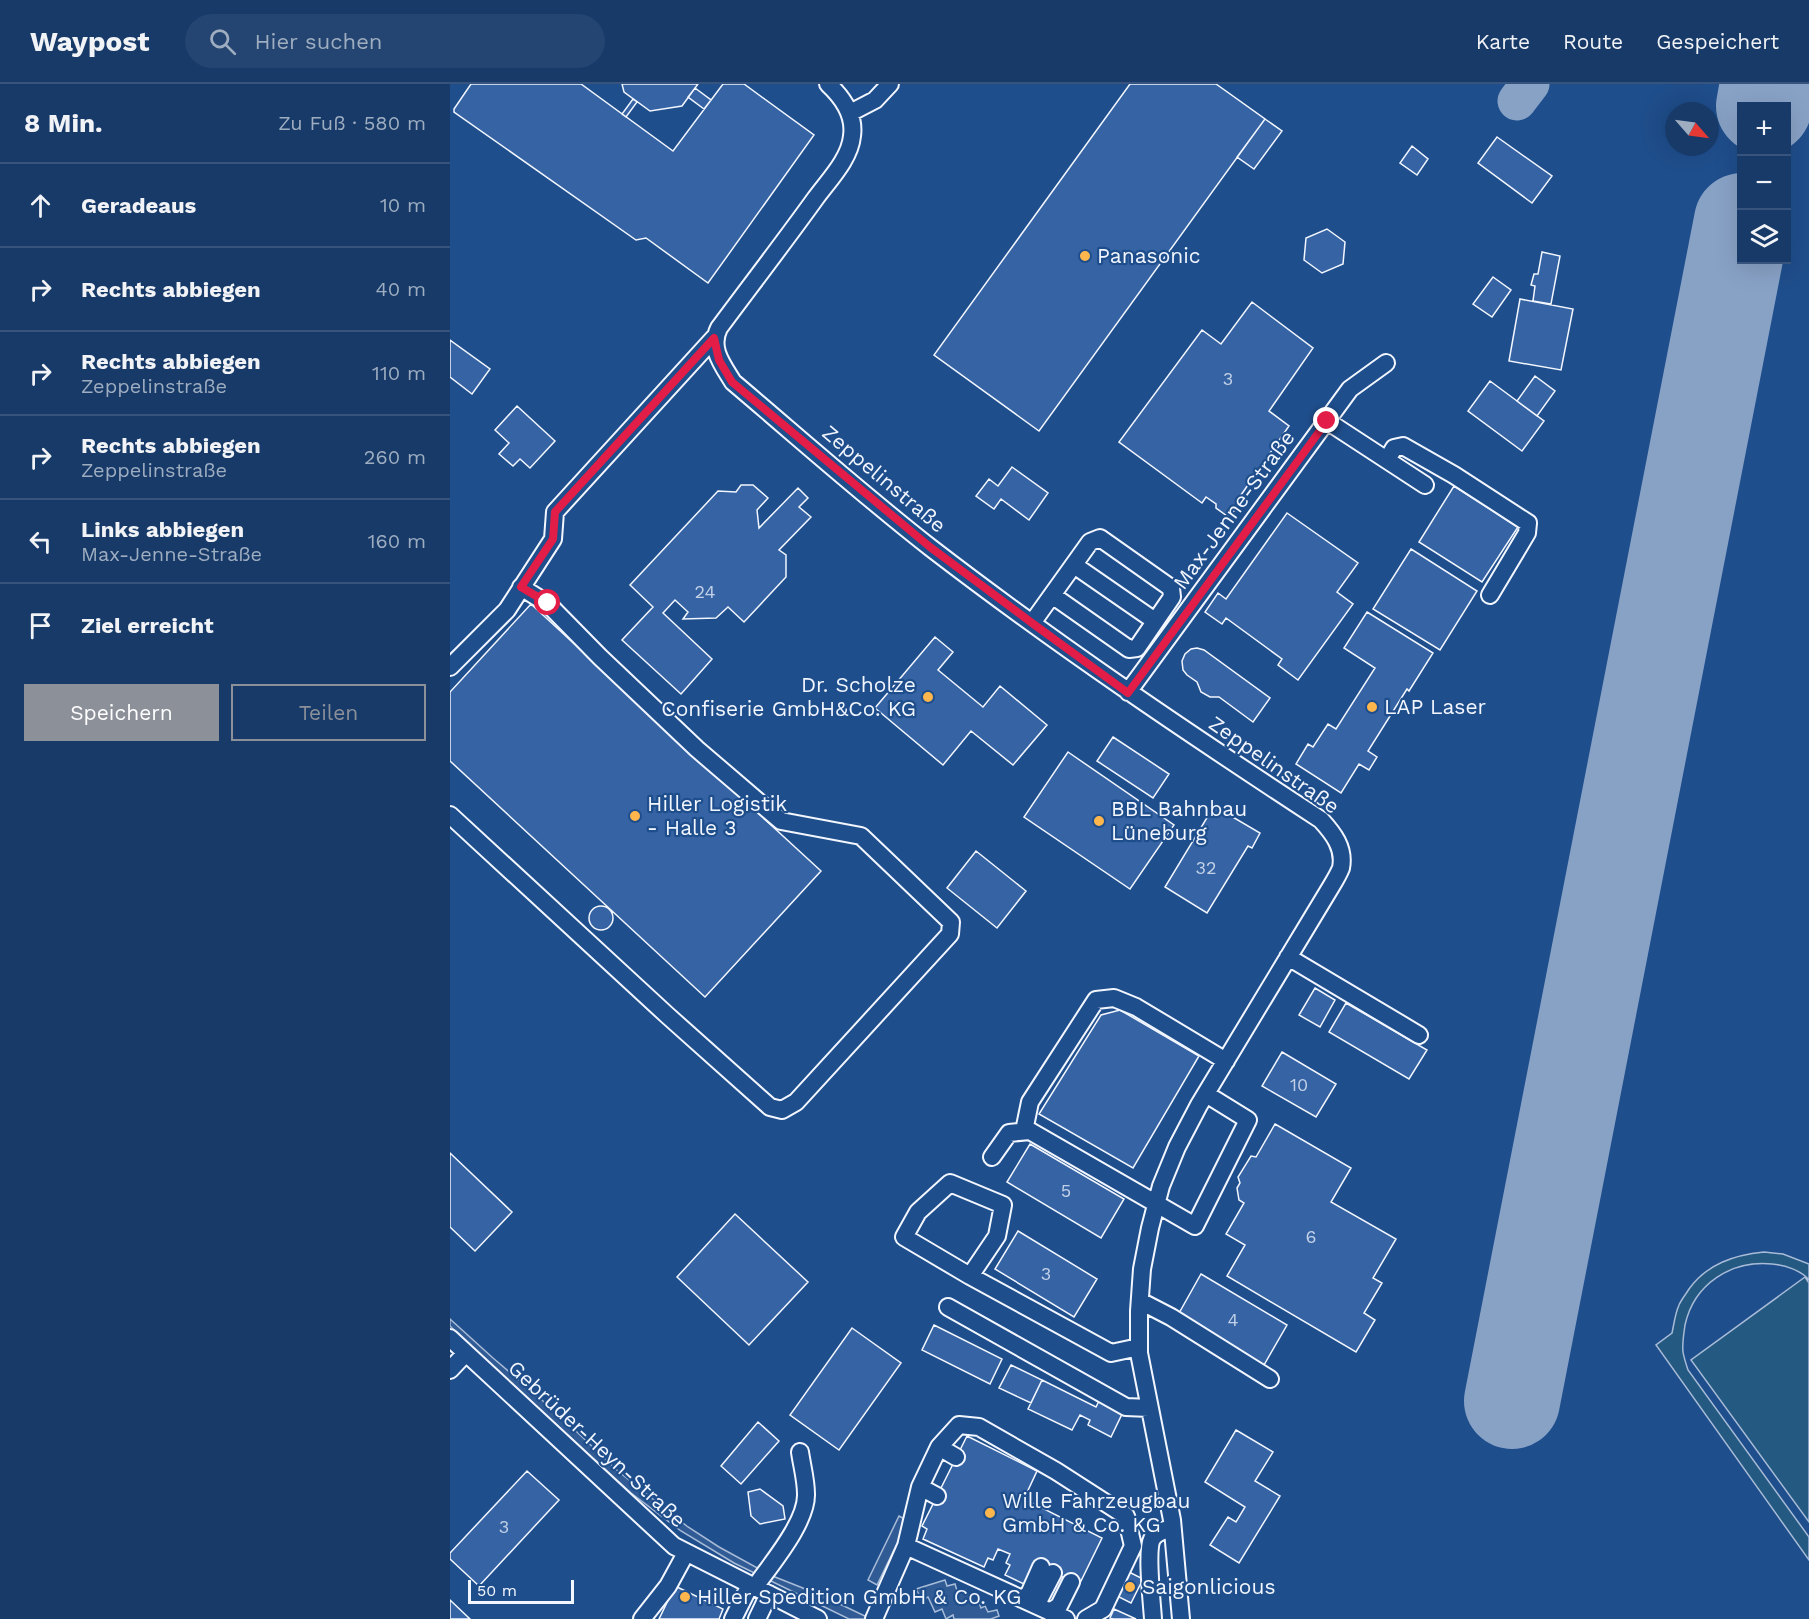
<!DOCTYPE html>
<html lang="de">
<head>
<meta charset="utf-8">
<style>
	:root { --surface:#173a69; --page:#244571; --text:#f1f3f6; --muted:#9eadc0; --line:#36547d; --accent:#8c9099 }
	body { margin:0; font-family:"Work Sans",sans-serif; background:var(--page); color:var(--text) }
	.controls { position:absolute; right:18px; top:18px; display:grid; overflow:hidden; border-radius:0px; box-shadow:0 6px 24px #0002 }
	.controls button { width:54px; height:54px; display:grid; place-items:center; padding:0; border:0; border-bottom:2px solid var(--line); background:var(--surface); color:var(--text); font:30px sans-serif }
	.compass { position:absolute; left:1215px; top:18px; width:54px; height:54px; border-radius:50%; background:var(--surface); box-shadow:0 6px 24px #0002; rotate:118deg }
	.scale { position:absolute; left:18px; bottom:15px; width:106px; box-sizing:border-box; padding-left:6px; border:3px solid #f2f6ff; border-top:0; font-size:16px; line-height:21px; white-space:nowrap; color:#f2f6ff; -webkit-text-stroke:4px #1f4e8c; paint-order:stroke }
	.stop { position:absolute; width:18px; height:18px; margin:-14px; border:4px solid #e11d48; border-radius:50%; background:#fff }
	.stop.end { background:#e11d48; border-color:#fff; box-shadow:0 2px 6px #0008 }
	.list { margin:0; padding:0; list-style:none }
	h2 { display:flex; justify-content:space-between; align-items:center; height:78px; margin:0; padding:0 24px; font-size:26px }
	h2 small { font-size:20px; font-weight:400; color:var(--muted) }
	.list li { display:grid; grid-template-columns:39px 1fr auto; gap:18px; align-items:center; box-sizing:border-box; height:84px; padding:0 24px; border-top:2px solid var(--line) }
	.list b { display:block; font-size:22px; white-space:nowrap }
	.list p { margin:0; font-size:20px; white-space:nowrap; color:var(--muted) }
	.list em { font-size:20px; font-style:normal; color:var(--muted) }
	.actions { display:flex; gap:12px; padding:18px 24px }
	.actions a { flex:1; padding:14px 0; border:2px solid var(--accent); border-radius:0px; text-align:center; font-size:21px; color:var(--accent) }
	.actions .main { background:var(--accent); color:#fff }
	.icon { flex:none; width:33px; height:33px; fill:none; stroke:currentColor; stroke-width:2; stroke-linecap:round; stroke-linejoin:round }
	.map { position:relative; flex:none; width:1359px; height:1535px; overflow:hidden }
	header { display:flex; align-items:center; gap:36px; box-sizing:border-box; height:84px; padding:0 30px; background:var(--surface); border-bottom:2px solid var(--line) }
	header strong { font-size:28px }
	nav { display:flex; gap:33px; margin-inline-start:auto; font-size:21px }
	.search { width:420px; height:54px; background:var(--page); display:flex; align-items:center; gap:15px; box-sizing:border-box; padding:0 21px; border-radius:33px; color:var(--muted); font-size:22px }
	main { display:flex }
	aside { flex:1; background:var(--surface) }
	.map>svg:first-child { display:block }
</style>
</head>
<body>
<header>
<strong>Waypost</strong>
<div class="search"><svg class="icon" aria-label="search" viewBox="0 0 24 24"><circle cx="10" cy="10" r="6"/><path d="M15 15l6 6"/></svg>Hier suchen</div>
<nav><a>Karte</a><a>Route</a><a>Gespeichert</a></nav>
</header>
<main>
<aside>
<h2>8 Min.<small>Zu Fuß · 580 m</small></h2>
<ul class="list">
<li><svg class="icon" aria-label="ahead" viewBox="0 0 24 24"><path d="M12 20V5M6 11l6-6 6 6"/></svg><div><b>Geradeaus</b></div><em>10 m</em></li>
<li><svg class="icon" aria-label="right" viewBox="0 0 24 24"><path d="M7 20v-9h11M14 6l5 5-5 5"/></svg><div><b>Rechts abbiegen</b></div><em>40 m</em></li>
<li><svg class="icon" aria-label="right" viewBox="0 0 24 24"><path d="M7 20v-9h11M14 6l5 5-5 5"/></svg><div><b>Rechts abbiegen</b><p>Zeppelinstraße</p></div><em>110 m</em></li>
<li><svg class="icon" aria-label="right" viewBox="0 0 24 24"><path d="M7 20v-9h11M14 6l5 5-5 5"/></svg><div><b>Rechts abbiegen</b><p>Zeppelinstraße</p></div><em>260 m</em></li>
<li><svg class="icon" aria-label="left" viewBox="0 0 24 24"><path d="M17 20v-9H6M10 6l-5 5 5 5"/></svg><div><b>Links abbiegen</b><p>Max-Jenne-Straße</p></div><em>160 m</em></li>
<li><svg class="icon" aria-label="arrive" viewBox="0 0 24 24"><path d="M6 21V4h12l-3 4 3 4H6"/></svg><div><b>Ziel erreicht</b></div></li>
</ul>
<div class="actions"><a class="main">Speichern</a><a>Teilen</a></div>
</aside>
<div class="map">
<svg width="1359" height="1535" viewBox="0 0 1359 1535">
	<rect width="100%" height="100%" fill="#1f4e8c"/>
	<path fill="#245a82" stroke="#a8bbd7" stroke-width="1.5" d="M1314,1168L1333,1170L1359,1180V1196C1351,1186 1334,1181 1322,1180C1281,1176 1244,1200 1235,1241C1234,1249 1232,1259 1233,1268C1234,1274 1236,1280 1238,1286L1359,1453V1476L1206,1261L1222,1249C1224,1240 1225,1230 1229,1221C1231,1216 1236,1210 1239,1205C1257,1180 1284,1171 1314,1168Z
		M1355,1193L1359,1199V1438L1241,1276Z"/>
	<path fill="#305b95" stroke="#a8bbd7" stroke-width="1.5" d="M0,1235L43,1274L107,1329L169,1388L238,1443L269,1463L320,1491L373,1512L421,1535H399L284,1479L231,1447L181,1409L15,1257L0,1242Z
		M449,1432L458,1437L427,1501L418,1496Z
		M495,1496L497,1502L505,1500L508,1510L516,1506L522,1519L528,1516L531,1524L535,1522L538,1528L547,1526L549,1532L541,1535H504L503,1531L496,1535L492,1525L485,1528L478,1513L472,1516L466,1505Z"/>
	<g fill="none" stroke-linecap="round" stroke-linejoin="round">
		<path stroke="#88a2c6" stroke-width="39" d="M1067,17L1080,0"/>
		<path stroke="#88a2c6" stroke-width="96" d="M1314,22L1318,0
			M1062,1317L1292,137"/>
	</g>
	<path fill="#3563a3" stroke="#f2f6ff" stroke-width="1.5" d="M21,0H131L223,67L273,0H294L364,51L258,199L196,154L186,156L4,28V25Z
		M172,0H248L232,22L200,27L174,8Z
		M680,0H766L815,35L589,347L484,271Z
		M245,4L261,16L254,25L238,13Z
		M183,15L187,18L176,33L172,30Z
		M815,35L832,47L804,85L787,73Z
		M1047,53L1102,92L1082,119L1028,79Z
		M962,62L978,75L967,91L950,79Z
		M877,145L895,158L893,180L872,189L854,176L856,154Z
		M1092,168L1110,172L1101,220L1083,217L1085,202L1081,201L1084,190H1088Z
		M1043,193L1061,206L1042,233L1023,220Z
		M1070,215L1123,225L1111,286L1059,277Z
		M802,218L863,264L819,327L839,342L791,411L792,416L781,431L777,432L766,424V420L756,413L752,419L669,358L752,246L771,260Z
		M0,256L40,285L22,310L0,293Z
		M1085,292L1105,307L1087,332L1067,317Z
		M1040,297L1094,337L1072,367L1018,327Z
		M67,322L105,357L80,384L70,375L63,382L49,370L59,359L45,346Z
		M562,383L598,409L579,436L551,415L544,425L526,412L539,395L548,402Z
		M291,401H303L318,414L307,426L309,444L348,404L358,414L349,423L361,433L329,466L336,471V493L294,538L278,523L266,534L233,535L238,528L225,516L213,529L262,575L231,610L172,556L203,523L180,501L268,407L286,408Z
		M1004,402L1068,443L1032,498L969,458Z
		M837,429L908,479L887,508L903,520L848,596L828,581L832,575L776,534L772,540L755,528L768,509L776,515Z
		M961,465L1027,507L990,566L923,525Z
		M81,520L371,787L255,913L0,677V608Z
		M917,528L983,569L959,607L957,605L918,667L927,673L919,686L909,680L891,709L846,680L858,660L863,663L878,640L886,645L925,584L894,564Z
		M485,553L503,568L488,586L533,623L550,602L597,641L563,681L521,647L493,681L425,624Z
		M747,564L754,566L820,614L803,638L769,613H760L751,608L747,598L737,591L733,586L732,577L735,570L741,565Z
		M663,653L719,690L703,714L647,677Z
		M618,668L724,741L680,805L574,733Z
		M764,722L810,749L802,764L798,762L757,829L715,803Z
		M526,767L576,807L547,844L497,804Z
		M139 834a12 12 0 1 1 24 0a12 12 0 1 1-24 0Z
		M865,904L885,916L870,943L849,931Z
		M896,919L977,966L959,995L879,948Z
		M670,926L749,972L683,1084L589,1030L651,931Z
		M832,968L886,1000L866,1033L812,1002Z
		M825,1040L901,1084L881,1118L946,1155L923,1194L932,1199L914,1229L925,1236L906,1268L777,1192L795,1161L776,1150L794,1119L789,1116L787,1104L790,1099L788,1093L801,1072L806,1073Z
		M580,1060L674,1115L651,1154L557,1098Z
		M0,1069L62,1128L25,1167L0,1143Z
		M285,1130L358,1198L299,1261L227,1193Z
		M568,1147L647,1195L624,1233L545,1185Z
		M751,1190L837,1241L814,1281L728,1231Z
		M484,1241L552,1275L540,1300L472,1266Z
		M402,1244L451,1279L389,1366L340,1331Z
		M561,1281L592,1296L581,1319L549,1304Z
		M592,1296L646,1323L649,1317L673,1328L661,1353L638,1341L640,1336L630,1331L622,1346L578,1325Z
		M308,1338L329,1357L291,1400L271,1382Z
		M786,1346L823,1368L805,1397L830,1412L789,1479L760,1461L778,1433L786,1438L795,1423L755,1398Z
		M517,1352L587,1387L574,1415L652,1454L629,1501L584,1479L574,1500L555,1491L560,1481L556,1479L560,1470L548,1465L543,1476L538,1474L534,1483L473,1455L477,1445L472,1442Z
		M77,1387L109,1416L29,1502L0,1475V1469Z
		M310,1405L333,1422L335,1435L310,1440L301,1432L298,1408Z
		M679,1488L693,1495L681,1519L667,1512Z
		M225,1502L273,1525L269,1535H209Z
		M0,1516L20,1535H0Z
		M664,1525L686,1535H663L660,1534Z"/>
	<g fill="none" stroke-linecap="round" stroke-linejoin="round">
		<defs>
			<path id="minor" d="M378,0C392,13 405,31 402,52C400,75 378,97 365,115C334,158 301,201 269,244C259,264 272,280 283,298C348,353 413,411 481,464C607,561 738,649 871,736C883,749 895,764 891,784C889,789 885,796 882,801L749,1021L727,1063L711,1102L700,1144L692,1185L689,1227V1269L722,1436L731,1535
				M400,29L425,16L440,0
				M877,337L975,401
				M937,376L944,364L953,362L1004,391L1078,439L1077,449L1040,511
				M624,481L705,537
				M582,539L640,458L650,454L721,504L722,513L687,564L679,565L602,511
				M0,583L57,526L103,455L105,428L264,254
				M678,608L900,305L936,279
				M0,731L217,931L320,1023L332,1026L346,1018L500,850L501,838L411,752L331,737L247,665L150,573L98,520L71,503
				M838,873L969,951
				M574,1047L580,1018L646,916L664,914L686,923L776,977
				M542,1073L559,1049L580,1047L745,1142L798,1036L756,1010
				M520,1192L547,1152L553,1121L500,1099L468,1128L454,1153L520,1192L661,1269L689,1263
				M690,1217L721,1233L820,1295
				M498,1223L676,1323L699,1324
				M0,1254L224,1462L368,1535
				M0,1286L16,1269
				M489,1363L506,1373
				M470,1403L487,1412
				M456,1462L616,1535
				M305,1503C321,1480 357,1438 356,1410C356,1396 352,1382 350,1368
				M572,1515L579,1510L591,1483
				M581,1519L590,1514L603,1489
				M600,1528L609,1522L621,1498
				M192,1535L218,1502L236,1469
				M283,1535L300,1501
				M307,1535L319,1510
				M424,1535L456,1462L470,1403L489,1363L509,1341L529,1343L606,1387L676,1432L683,1462L653,1525L636,1535
				M703,1535C702,1519 696,1467 702,1455C706,1448 715,1446 722,1444"/>
		</defs>
		<use href="#minor" stroke="#f2f6ff" stroke-width="20"/>
		<use href="#minor" stroke="#1f4e8c" stroke-width="16"/>
	</g>
	<g fill="none" stroke-linecap="round" stroke-linejoin="round">
		<path stroke="#e11d48" stroke-width="8" d="M98,519L71,503L103,455L105,428L264,254L269,276L282,298L480,463L582,539L678,609L877,337"/>
	</g>
	<g fill="#ffb74d" stroke="#1f4e8c" stroke-width="2">
		<circle cx="635" cy="172" r="6"/>
		<circle cx="478" cy="613" r="6"/>
		<circle cx="922" cy="623" r="6"/>
		<circle cx="185" cy="732" r="6"/>
		<circle cx="649" cy="737" r="6"/>
		<circle cx="540" cy="1429" r="6"/>
		<circle cx="680" cy="1503" r="6"/>
		<circle cx="235" cy="1513" r="6"/>
	</g>
	<g text-anchor="middle" stroke-width="4.5" stroke-linejoin="round" paint-order="stroke">
		<g font-size="18" fill="#c3d1e8">
			<text x="778" y="301">3</text>
			<text x="255" y="514">24</text>
			<text x="756" y="790">32</text>
			<text x="849" y="1007">10</text>
			<text x="616" y="1113">5</text>
			<text x="861" y="1159">6</text>
			<text x="596" y="1196">3</text>
			<text x="783" y="1242">4</text>
			<text x="54" y="1449">3</text>
		</g>
		<g font-size="21" fill="#f2f6ff" stroke="#1f4e8c" text-anchor="start">
			<text x="647" y="179">Panasonic</text>
			<text x="466" y="608" text-anchor="end">Dr. Scholze<tspan x="466" dy="24">Confiserie GmbH&amp;Co. KG</tspan></text>
			<text x="934" y="630">LAP Laser</text>
			<text x="197" y="727">Hiller Logistik<tspan x="197" dy="24">- Halle 3</tspan></text>
			<text x="661" y="732">BBL Bahnbau<tspan x="661" dy="24">Lüneburg</tspan></text>
			<text x="552" y="1424">Wille Fahrzeugbau<tspan x="552" dy="24">GmbH &amp; Co. KG</tspan></text>
			<text x="692" y="1510">Saigonlicious</text>
			<text x="247" y="1520">Hiller Spedition GmbH &amp; Co. KG</text>
		</g>
		<g font-size="21" fill="#f2f6ff" stroke="#1f4e8c">
			<text transform="translate(434 395) rotate(40)" y="7">Zeppelinstraße</text>
			<text transform="translate(784 426) rotate(-54)" y="7">Max-Jenne-Straße</text>
			<text transform="translate(824 681) rotate(35)" y="7">Zeppelinstraße</text>
			<text transform="translate(147 1360) rotate(43)" y="7">Gebrüder-Heyn-Straße</text>
		</g>
	</g>
</svg>
<div class="controls">
<button>+</button>
<button>−</button>
<button><svg class="icon" aria-label="layers" viewBox="0 0 24 24"><path d="M12 4l9 5-9 5-9-5zM3 14l9 5 9-5"/></svg></button>
</div>
<svg class="compass" viewBox="-18 -18 36 36"><path d="M0-13l5 13h-10z" fill="#e53935"/><path d="M0 13l5-13h-10z" fill="#9eadc0"/></svg>
<div class="scale">50 m</div>
<div class="stop" style="left:98px;top:519px"></div>
<div class="stop end" style="left:877px;top:337px"></div>
</div>
</main>
</body>
</html>
